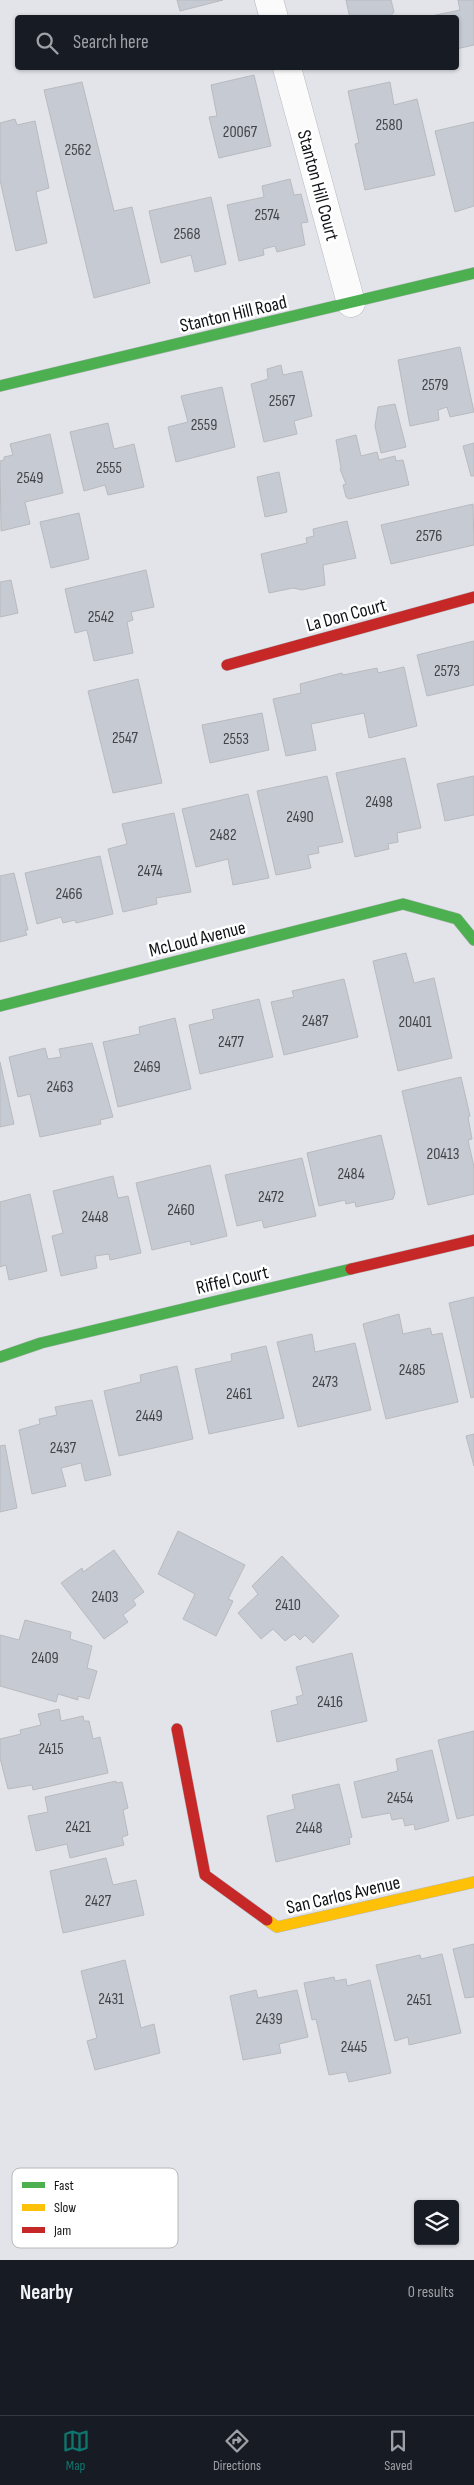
<!DOCTYPE html>
<html lang="en">
<head>
<meta charset="utf-8">
<style>
	:root { --surface:#171b24; --page:#20242c; --text:#f1f3f6; --muted:#9ea1a6; --line:#363941; --accent:#0f766e }
	body { margin:0; font-family:"Sofia Sans Condensed",sans-serif; background:var(--page); color:var(--text) }
	.controls { position:absolute; right:15px; bottom:15px; display:grid; overflow:hidden; border-radius:5px; box-shadow:0 1px 4px #0004 }
	.controls button { width:45px; height:45px; display:grid; place-items:center; padding:0; border:0; border-bottom:1px solid var(--line); background:var(--surface); color:var(--text); font:25px sans-serif }
	.list { margin:0; padding:0; list-style:none }
	h2 { display:flex; justify-content:space-between; align-items:center; height:65px; margin:0; padding:0 20px; font-size:21px }
	h2 small { font-size:16px; font-weight:400; color:var(--muted) }
	.icon { flex:none; width:28px; height:28px; fill:none; stroke:currentColor; stroke-width:2; stroke-linecap:round; stroke-linejoin:round }
	.map { position:relative; flex:none; width:474px; height:2260px; overflow:hidden }
	.search { position:absolute; background:var(--surface); box-shadow:0 1px 4px #0004; left:15px; right:15px; top:15px; height:55px; display:flex; align-items:center; gap:12px; box-sizing:border-box; padding:0 18px; border-radius:5px; color:var(--muted); font-size:19px }
	.sheet { height:155px; background:var(--surface) }
	nav { display:flex; justify-content:space-around; align-items:center; box-sizing:border-box; height:70px; border-top:1px solid var(--line); background:var(--surface); font-size:14px; color:var(--muted) }
	nav a { display:grid; justify-items:center; gap:2px }
	nav .on { color:var(--accent) }
	.map>svg:first-child { display:block }
</style>
</head>
<body>
<div class="map">
<svg width="474" height="2260" viewBox="0 0 474 2260">
	<rect width="100%" height="100%" fill="#e2e4ea"/>
	<path fill="#c6cbd3" stroke="#b8babe" d="M177,0H223L180,11Z
		M346,0H391L394,12L389,18H350Z
		M458,0H474V45L456,49V18L431,16L460,10Z
		M254,75L271,146L219,158L209,117L217,116L211,85Z
		M82,82L114,211L132,207L150,283L94,298L44,90Z
		M390,82L394,105L417,99L435,175L365,190L355,144L359,143L348,91Z
		M15,119L17,125L35,121L49,188L36,192L47,243L16,251L0,180V123Z
		M474,122V206L455,212L435,131Z
		M290,179L294,195L301,194L308,222L301,223L305,245L277,252L275,246L263,249L264,255L239,261L227,205L264,197L262,186Z
		M211,197L226,264L195,272L191,255L161,263L149,211Z
		M460,347L474,412L450,417L447,407L438,410L439,420L410,426L398,360Z
		M281,365L283,375L302,371L312,416L294,421L297,434L264,442L251,384L268,379L267,369Z
		M222,387L235,447L176,462L168,427L188,422L181,396Z
		M395,404L406,447L381,453L375,426L378,407Z
		M108,423L114,449L134,444L144,487L108,495L105,485L84,491L70,432Z
		M50,434L63,493L25,502L30,524L1,531L0,461L4,460V457L13,455L10,444Z
		M356,435L361,456L377,452L379,460L395,456L396,461L403,460L409,485L349,499L346,497L343,485L346,484L340,469L341,468L336,440Z
		M474,443V476H471L463,446Z
		M279,472L287,512L265,517L257,477Z
		M473,504L474,545L391,564L381,525Z
		M79,513L89,559L51,568L40,522Z
		M347,521L356,558L323,565L325,585L302,590L293,588L269,593L261,554L307,543L306,538L314,536L313,529Z
		M146,570L154,607L131,612L133,620L127,622L133,653L94,661L87,630L75,633L65,589Z
		M11,580L18,613L0,617V582Z
		M474,641V685L427,696L417,655Z
		M404,667L417,726L369,738L364,713L311,724L316,750L286,756L273,699L301,693L300,684L342,673L343,675L377,668L378,673Z
		M138,679L162,783L113,793L88,691Z
		M262,713L269,750L210,763L202,725Z
		M405,758L421,828L397,833L398,842L388,844L389,849L355,857L336,773Z
		M327,776L343,842L318,847L319,853L308,855L311,868L276,875L257,791Z
		M474,776V815L445,821L437,784Z
		M248,794L269,878L233,885L228,859L196,867L182,809Z
		M174,813L191,892L156,898L157,904L123,912L108,849L127,844L122,824Z
		M100,856L113,914L76,923L75,920L63,923L61,917L37,924L25,873Z
		M14,873L28,930H25L27,935L0,942V876Z
		M406,953L414,983L434,978L452,1058L398,1071L373,961Z
		M344,979L358,1037L284,1055L271,1002L294,997L292,991Z
		M259,999L273,1057L200,1074L189,1025L214,1019L212,1010Z
		M175,1018L191,1089L118,1107L103,1042L140,1034L139,1027Z
		M92,1043L113,1117L100,1120L101,1124L40,1137L30,1094L18,1097L9,1057L45,1048L48,1059L61,1057L59,1049Z
		M0,1062L14,1124L0,1127Z
		M461,1077L470,1116L468,1117L472,1139L468,1140L474,1167V1194L428,1205L402,1091Z
		M381,1135L395,1193L393,1199L356,1207L355,1202L346,1204L345,1200L319,1206L307,1153Z
		M302,1158L316,1216L264,1228L262,1220L237,1226L225,1175Z
		M210,1165L227,1236L191,1245L190,1241L152,1250L136,1183Z
		M113,1176L118,1198L128,1196L141,1253L110,1260L109,1254L95,1256L97,1268L61,1276L52,1236L63,1233L53,1191Z
		M30,1194L47,1271L9,1280L6,1265L0,1267V1202Z
		M474,1297V1397L471,1398L449,1303Z
		M399,1314L403,1334L430,1328L432,1335L442,1333L458,1402L386,1419L363,1324Z
		M312,1334L315,1352L355,1343L371,1410L298,1427L277,1342Z
		M266,1346L284,1418L209,1434L195,1369L232,1361L231,1354Z
		M177,1366L193,1439L119,1456L104,1391L141,1382L140,1375Z
		M92,1400L111,1475L85,1481L81,1463L61,1468L66,1486L32,1494L19,1430L40,1424L39,1419L57,1415L55,1407Z
		M474,1434V1466L466,1436Z
		M5,1445L17,1508L0,1512V1446Z
		M178,1531L245,1565L228,1599L233,1601L216,1636L183,1619L195,1594L158,1574Z
		M114,1550L144,1592L133,1600L136,1605L123,1615L128,1622L104,1639L61,1583L82,1568L83,1572Z
		M282,1556L339,1616L313,1643L305,1635L300,1640L294,1634L285,1641L273,1629L261,1639L238,1613L258,1594L252,1586Z
		M25,1620L71,1632L70,1639L92,1646L87,1668L97,1671L89,1699L78,1696V1700L58,1694L56,1702L0,1686V1635L19,1640Z
		M352,1653L367,1721L277,1742L271,1711L298,1704L296,1697L303,1695L296,1667Z
		M59,1709L61,1721L83,1716L84,1721H89L93,1739L100,1737L108,1773L33,1790L32,1785L8,1789L0,1758V1739L21,1734L20,1730L41,1725L38,1714Z
		M474,1731V1815L457,1819L438,1740Z
		M432,1750L449,1821L415,1830L414,1824L405,1826L403,1818L392,1820L390,1813L362,1818L354,1782L398,1771L396,1759Z
		M116,1781V1783L122,1782L128,1808L123,1810L128,1835L122,1837L124,1845L70,1858L67,1844L36,1851L28,1816L48,1812L45,1797Z
		M339,1784L352,1837L349,1838L350,1844L276,1862L267,1816L295,1809L292,1795Z
		M106,1858L113,1885L136,1880L144,1915L63,1933L50,1871Z
		M474,1944V1997L465,1998L453,1949Z
		M442,1954L461,2033L409,2045L408,2037L395,2041L376,1965L420,1955L421,1959Z
		M125,1960L141,2028L154,2024L160,2053L95,2070L87,2041L97,2038L81,1971Z
		M334,1977L335,1981L346,1979L347,1986L370,1980L391,2073L349,2082L346,2072L329,2075L316,2019L312,2020L304,1983Z
		M256,1990L258,1998L297,1990L308,2037L279,2044L281,2053L243,2060L230,1996Z"/>
	<g fill="none" stroke-linecap="round" stroke-linejoin="round">
		<defs>
			<path id="street" d="M269,0L274,18
				M287,68L351,303"/>
			<path id="fast" d="M0,386L474,273
				M0,1006L403,904L457,919L474,940
				M0,1357L41,1343L351,1269"/>
			<path id="slow" d="M267,1920L277,1927L474,1882"/>
			<path id="jam" d="M227,665L474,597
				M351,1269L474,1240
				M177,1729L205,1875L267,1920"/>
		</defs>
		<use href="#street" stroke="#b6b8bc" stroke-width="29"/>
		<use href="#fast" stroke="#b6b8bc" stroke-width="12"/>
		<use href="#slow" stroke="#b6b8bc" stroke-width="12"/>
		<use href="#jam" stroke="#b6b8bc" stroke-width="12"/>
		<use href="#street" stroke="#fbfbfc" stroke-width="28"/>
		<use href="#fast" stroke="#4caf50" stroke-width="11"/>
		<use href="#slow" stroke="#ffc107" stroke-width="11"/>
		<use href="#jam" stroke="#c62828" stroke-width="11"/>
	</g>
	<g text-anchor="middle" stroke-width="5" stroke-linejoin="round" paint-order="stroke">
		<g font-size="16" fill="#424449">
			<text x="389" y="130">2580</text>
			<text x="240" y="137">20067</text>
			<text x="78" y="155">2562</text>
			<text x="267" y="220">2574</text>
			<text x="187" y="239">2568</text>
			<text x="435" y="390">2579</text>
			<text x="282" y="406">2567</text>
			<text x="204" y="430">2559</text>
			<text x="109" y="473">2555</text>
			<text x="30" y="483">2549</text>
			<text x="429" y="541">2576</text>
			<text x="101" y="622">2542</text>
			<text x="447" y="676">2573</text>
			<text x="125" y="743">2547</text>
			<text x="236" y="744">2553</text>
			<text x="379" y="807">2498</text>
			<text x="300" y="822">2490</text>
			<text x="223" y="840">2482</text>
			<text x="150" y="876">2474</text>
			<text x="69" y="899">2466</text>
			<text x="315" y="1026">2487</text>
			<text x="415" y="1027">20401</text>
			<text x="231" y="1047">2477</text>
			<text x="147" y="1072">2469</text>
			<text x="60" y="1092">2463</text>
			<text x="443" y="1159">20413</text>
			<text x="351" y="1179">2484</text>
			<text x="271" y="1202">2472</text>
			<text x="181" y="1215">2460</text>
			<text x="95" y="1222">2448</text>
			<text x="412" y="1375">2485</text>
			<text x="325" y="1387">2473</text>
			<text x="239" y="1399">2461</text>
			<text x="149" y="1421">2449</text>
			<text x="63" y="1453">2437</text>
			<text x="105" y="1602">2403</text>
			<text x="288" y="1610">2410</text>
			<text x="45" y="1663">2409</text>
			<text x="330" y="1707">2416</text>
			<text x="51" y="1754">2415</text>
			<text x="400" y="1803">2454</text>
			<text x="78" y="1832">2421</text>
			<text x="309" y="1833">2448</text>
			<text x="98" y="1906">2427</text>
			<text x="111" y="2004">2431</text>
			<text x="419" y="2005">2451</text>
			<text x="269" y="2024">2439</text>
			<text x="354" y="2052">2445</text>
		</g>
		<g font-size="19" fill="#101215" stroke="#fff">
			<text transform="translate(319 185) rotate(75)" y="7">Stanton Hill Court</text>
			<text transform="translate(233 313) rotate(-13)" y="7">Stanton Hill Road</text>
			<text transform="translate(346 614) rotate(-15)" y="7">La Don Court</text>
			<text transform="translate(197 938) rotate(-14)" y="7">McLoud Avenue</text>
			<text transform="translate(232 1279) rotate(-13)" y="7">Riffel Court</text>
			<text transform="translate(343 1894) rotate(-13)" y="7">San Carlos Avenue</text>
		</g>
	</g>
	<rect x="12" y="2168" width="166" height="80" rx="8" fill="#fff" stroke="#b7b8b9" stroke-width="1"/>
	<rect x="22" y="2182" width="23" height="6" fill="#4caf50"/>
	<rect x="22" y="2204" width="23" height="7" fill="#ffc107"/>
	<rect x="22" y="2227" width="23" height="6" fill="#c62828"/>
	<g font-size="14" fill="#101215">
		<text x="54" y="2190">Fast</text>
		<text x="54" y="2212">Slow</text>
		<text x="54" y="2235">Jam</text>
	</g>
</svg>
<div class="controls">
<button><svg class="icon" aria-label="layers" viewBox="0 0 24 24"><path d="M12 4l9 5-9 5-9-5zM3 14l9 5 9-5"/></svg></button>
</div>
<div class="search"><svg class="icon" aria-label="search" viewBox="0 0 24 24"><circle cx="10" cy="10" r="6"/><path d="M15 15l6 6"/></svg>Search here</div>
</div>
<section class="sheet">
<h2>Nearby<small>0 results</small></h2>
<ul class="list">
</ul>
</section>
<nav>
<a class="on"><svg class="icon" aria-label="map" viewBox="0 0 24 24"><path d="M3 6l6-2 6 2 6-2v14l-6 2-6-2-6 2zM9 4v14M15 6v14"/></svg>Map</a>
<a><svg class="icon" aria-label="directions" viewBox="0 0 24 24"><path d="M12 3l9 9-9 9-9-9zM9 14v-3h6M13 9l2 2-2 2"/></svg>Directions</a>
<a><svg class="icon" aria-label="saved" viewBox="0 0 24 24"><path d="M7 4h10v16l-5-4-5 4z"/></svg>Saved</a>
</nav>
</body>
</html>
